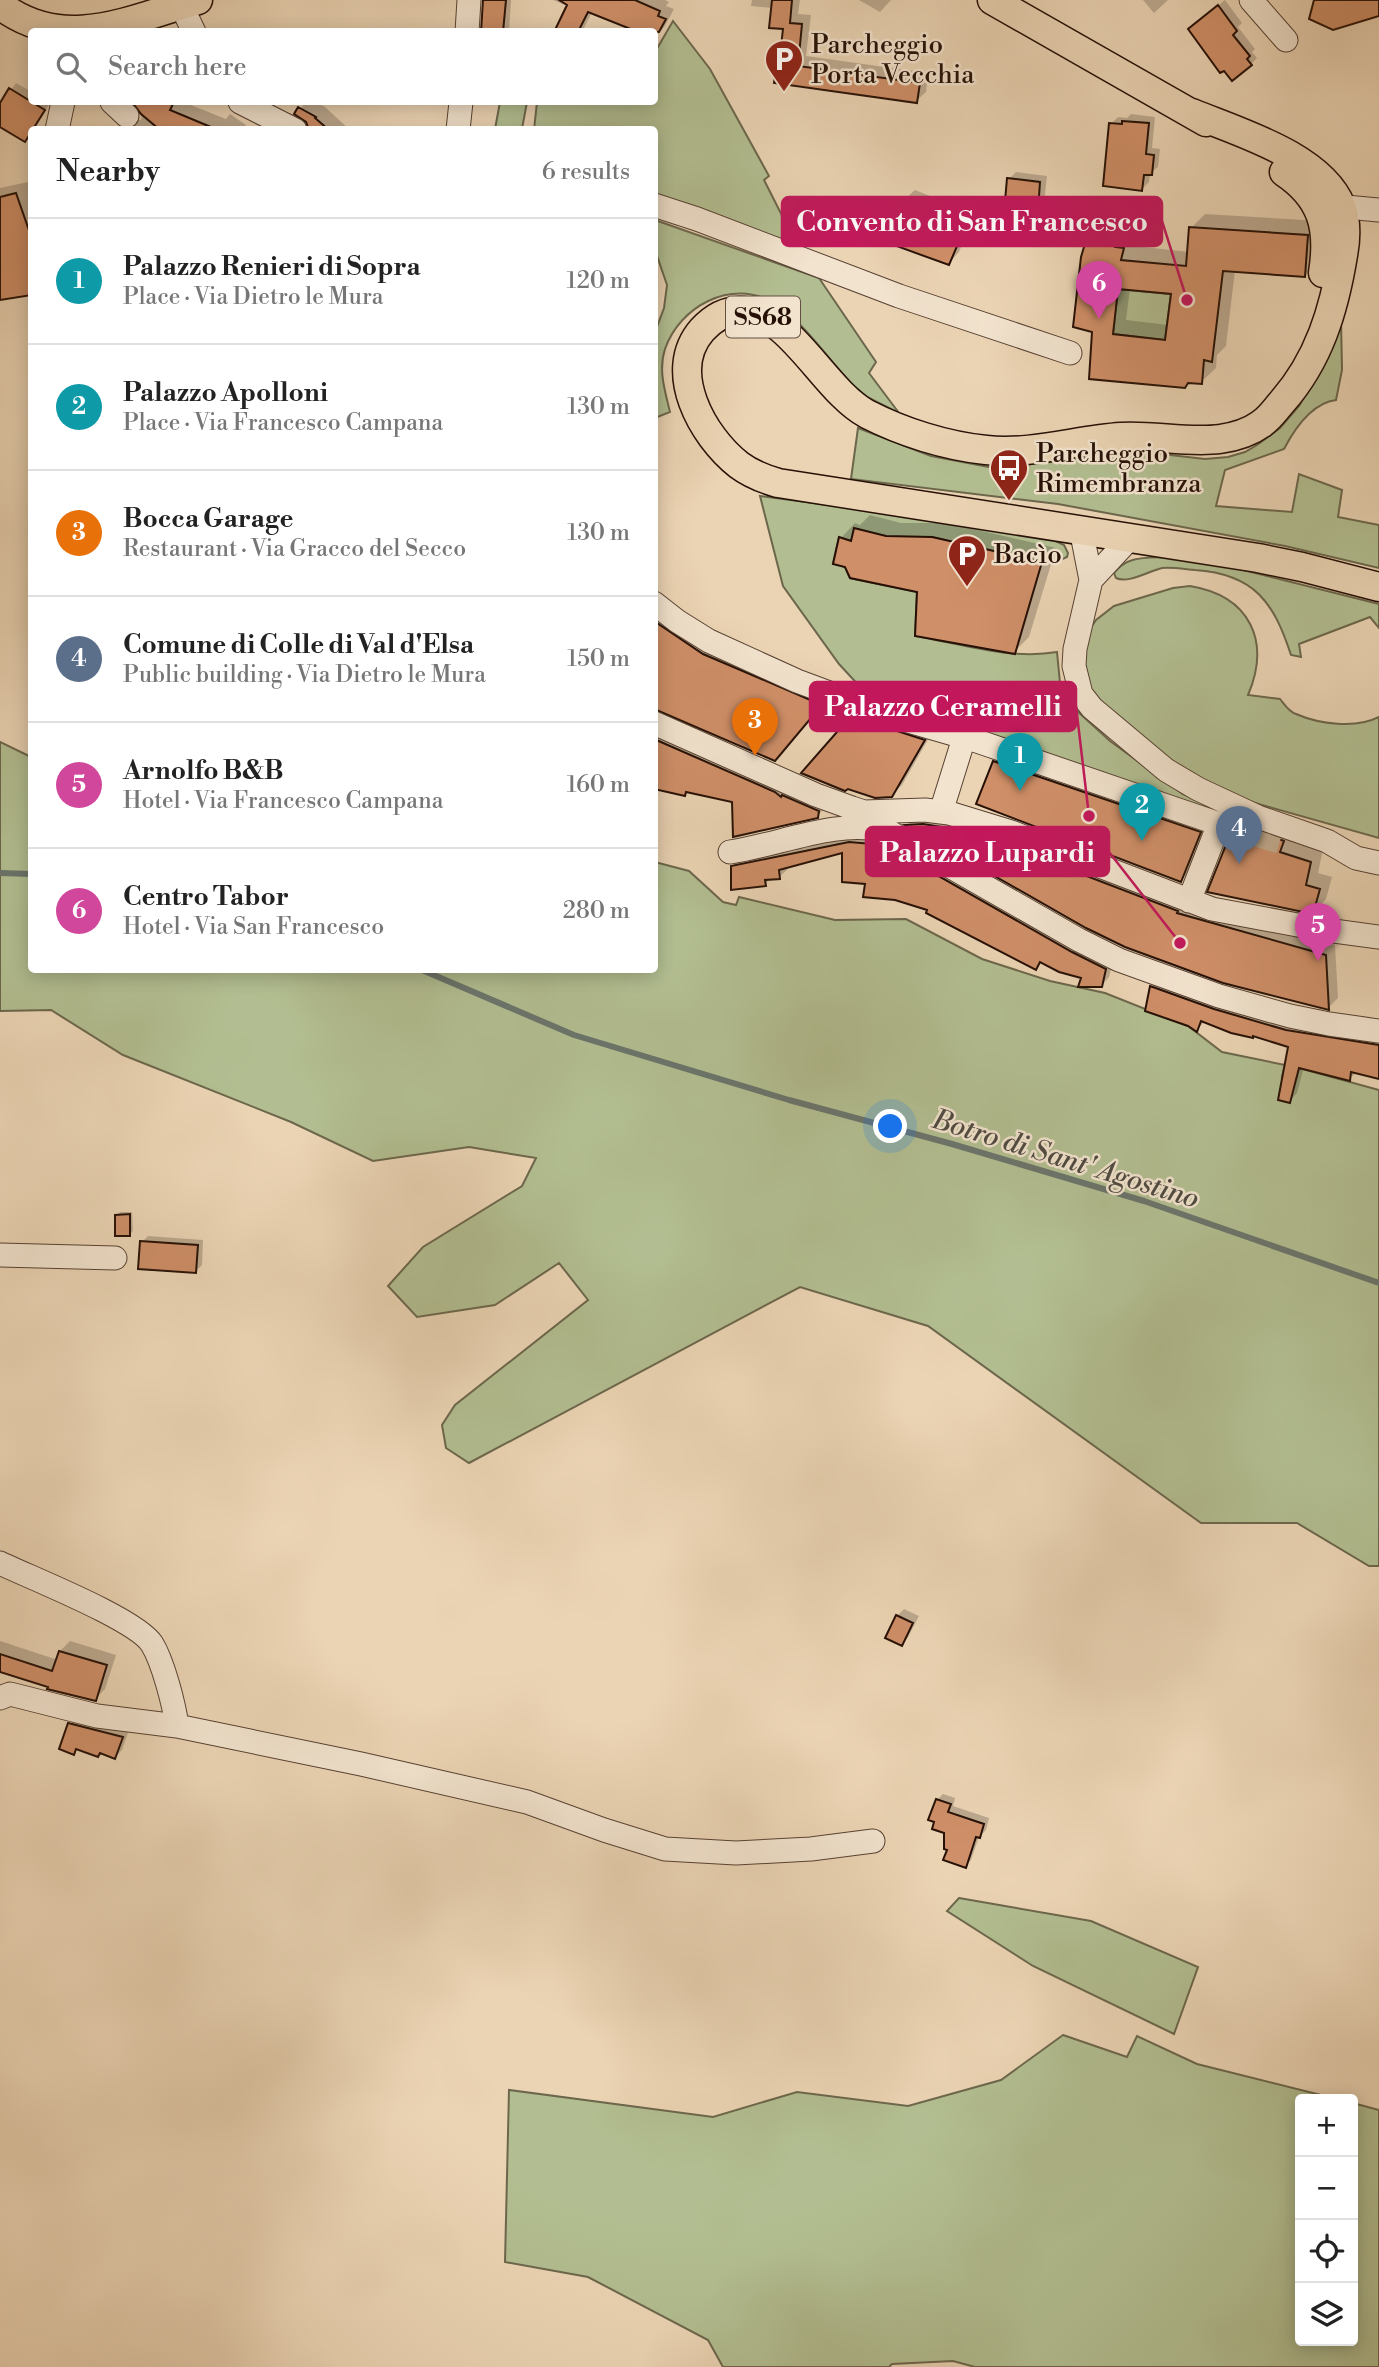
<!DOCTYPE html>
<html lang="en">
<head>
<meta charset="utf-8">
<style>
	:root { --surface:#fff; --page:#f6f6f6; --text:#222; --muted:#767676; --line:#e0e0e0; --accent:#db2777 }
	body { margin:0; font-family:"Libre Bodoni",serif; background:var(--page); color:var(--text) }
	.controls { position:absolute; right:21px; bottom:21px; display:grid; overflow:hidden; border-radius:7px; box-shadow:0 4px 18px #0003 }
	.controls button { width:63px; height:63px; display:grid; place-items:center; padding:0; border:0; border-bottom:2px solid var(--line); background:var(--surface); color:var(--text); font:35px sans-serif }
	.you { position:absolute; left:891px; top:1127px; width:24px; height:24px; margin:-18px; border:5px solid #fff; border-radius:50%; background:#1a73e8; box-shadow:0 0 0 10px #1a73e833 }
	.badge { display:grid; place-items:center; width:46px; height:46px; border-radius:50%; background:var(--accent); color:#fff; font-size:23px; font-weight:700 }
	.pin { position:absolute; translate:-50% -58px; filter:drop-shadow(0 2px 4px #0008) }
	.pin::after { content:''; position:absolute; top:37px; width:24px; height:21px; background:inherit; clip-path:polygon(0 0,100% 0,50% 100%) }
	.list { margin:0; padding:0; list-style:none }
	h2 { display:flex; justify-content:space-between; align-items:center; height:91px; margin:0; padding:0 28px; font-size:30px }
	h2 small { font-size:23px; font-weight:400; color:var(--muted) }
	.list li { display:grid; grid-template-columns:46px 1fr auto; gap:21px; align-items:center; box-sizing:border-box; height:126px; padding:0 28px; border-top:2px solid var(--line) }
	.list b { display:block; font-size:26px; white-space:nowrap }
	.list p { margin:0; font-size:23px; white-space:nowrap; color:var(--muted) }
	.list em { font-size:23px; font-style:normal; color:var(--muted) }
	.icon { flex:none; width:38px; height:38px; fill:none; stroke:currentColor; stroke-width:2; stroke-linecap:round; stroke-linejoin:round }
	.map { position:relative; flex:none; width:1379px; height:2367px; overflow:hidden }
	.search { position:absolute; background:var(--surface); box-shadow:0 4px 18px #0003; left:28px; top:28px; width:630px; height:77px; display:flex; align-items:center; gap:18px; box-sizing:border-box; padding:0 24px; border-radius:7px; color:var(--muted); font-size:26px }
	.panel { position:absolute; background:var(--surface); box-shadow:0 4px 18px #0003; left:28px; top:126px; width:630px; height:847px; border-radius:7px }
	.map>svg:first-child { display:block }
</style>
</head>
<body>
<div class="map">
<svg width="1379" height="2367" viewBox="0 0 1379 2367">
	<rect width="100%" height="100%" fill="#ebd4b4"/>
	<filter id="stains"><feTurbulence type="fractalNoise" baseFrequency=".00286" numOctaves="4"/><feColorMatrix values="0 0 0 0 .2 0 0 0 0 .09 0 0 0 0 .02 0 0 0 .5 -.17"/></filter>
	<radialGradient id="worn" r=".72"><stop offset=".6" stop-color="#630" stop-opacity="0"/><stop offset="1" stop-color="#630" stop-opacity=".3"/></radialGradient>
	<path fill="#b2be91" stroke="#6c674c" stroke-width="2" d="M673,21L710,69L769,176L764,180L799,249L655,198L654,130H534L537,102H654L655,52Z
		M500,102H527L522,129H495Z
		M655,220L819,278L876,362L869,373L899,413L867,397L854,386C830,362 801,318 772,302C731,279 680,306 665,349C658,370 665,391 670,412L655,418L654,335L664,308L667,285L655,250Z
		M1118,289L1171,294L1165,340L1113,334Z
		M1341,320L1342,370L1336,400C1312,403 1295,428 1284,449L1225,470L1216,506L1292,512L1299,474L1342,490L1338,517L1379,525V568L1285,546L1058,504L851,479L858,428L931,456L994,468L1144,452L1205,459L1228,457L1245,452L1257,445L1280,428L1299,406L1325,362Z
		M760,496L927,518L1049,538L1064,545L1068,553L1067,557L1058,561L1042,562L932,537L851,541L839,537L833,563L845,567L850,578L917,592L915,636C961,644 1011,660 1057,652L1060,683L1075,709L1110,741L1183,794L1225,811L1222,819L985,734L987,728L970,723L967,729L907,713L910,703L879,691L874,702L839,664L783,586Z
		M1165,557L1227,566L1379,604V628L1370,617L1299,644L1301,657L1291,655C1274,603 1255,574 1195,570C1184,569 1172,567 1162,568C1149,571 1128,584 1116,578L1114,573C1127,556 1145,558 1165,557Z
		M1190,586C1250,596 1271,641 1248,695L1280,699C1284,704 1289,712 1296,714C1319,724 1356,729 1379,717V838L1237,798L1167,761L1098,706L1082,667L1090,629L1096,620L1114,606L1173,588Z
		M0,742L31,757L32,970H654L655,862L689,871L723,902L736,905L739,897L835,920L906,919L982,959L1050,981L1105,993L1188,1026L1222,1052L1285,1065L1282,1077L1296,1079L1299,1068L1379,1090V1566H1369L1297,1523H1201L928,1326L800,1287L469,1463L446,1448L442,1425L455,1405L588,1300L559,1263L495,1305L417,1317L388,1286L423,1247L522,1186L536,1158L469,1147L373,1161L291,1122L123,1055L51,1010L0,1011Z
		M959,1898L1091,1921L1198,1967L1174,2034L1033,1966L947,1911Z
		M1063,2035L1127,2057L1137,2036L1197,2064L1337,2099H1300V2341H1353V2103L1379,2110V2367H975L953,2361L892,2364L889,2367H723L708,2340L588,2277L505,2262L509,2090L713,2117L797,2092L908,2106L1001,2080Z"/>
	<path fill="#0003" fill-rule="evenodd" d="M485,0H511L509,32H482Z
		M553,0H665L669,2L666,6L674,9L665,26L655,36L654,32L592,12L582,32H556L568,6Z
		M752,0H800L798,14L811,15L806,56L928,73L926,92L916,101L776,81L781,61L785,28L773,8L751,6Z
		M859,0H891L880,12Z
		M1143,0H1168L1154,13Z
		M1225,0L1242,23L1238,27L1255,49L1252,52L1257,58L1251,64L1197,23Z
		M16,83L32,92V102L50,103L25,140L0,125V106Z
		M140,102H183L226,119L230,114L246,125L243,130H98L109,126L119,128L130,118L141,120L142,112L138,105Z
		M306,102H315L325,107L350,130H310L308,121L297,113Z
		M1131,114L1155,117L1152,148L1160,149L1158,167L1150,173L1149,182L1142,189L1111,124L1118,117L1127,118Z
		M1016,172L1047,176L1044,203L1037,210L1026,209L1022,213L1009,179Z
		M28,182L32,192V293L0,298V188Z
		M915,190L975,214L959,252L949,263L904,200Z
		M1112,210L1134,214L1128,233L1138,234L1135,246L1189,252L1191,228L1205,214L1321,221L1319,261L1305,275L1235,270L1226,346L1217,355L1216,368L1201,382L1094,331L1090,231ZM1130,288L1173,293L1169,325L1126,320Z
		M870,515L901,523H947L1056,548L1029,637L1014,652L841,538L855,523L860,525Z
		M654,604L830,695L784,749L654,708Z
		M863,707L933,731L902,785L891,795L853,717Z
		M654,723L827,806L817,816L688,790L685,794L654,787Z
		M1006,752L1210,822L1192,869L1181,880L995,762Z
		M1253,811L1323,849L1318,873L1332,877L1326,899L1313,912L1240,830V824Z
		M934,815L1186,904L1335,945L1338,998L1328,1008L1086,926L908,824L917,816Z
		M874,835L1113,962L1109,977L1102,985L1043,961L1036,968L930,909L867,882L844,850L786,866L787,870L779,877L771,878L765,884L732,866L740,859L839,837Z
		M1159,979L1379,1036V1077L1357,1072L1349,1079L1304,1067L1297,1093L1290,1101V1046L1205,1021L1197,1030L1151,987Z
		M120,1212H132L133,1231L130,1234L117,1215Z
		M148,1236L203,1240L202,1265L196,1271L142,1242Z
		M904,1609L919,1616L908,1637L901,1644L897,1616Z
		M0,1641L58,1660L60,1651L70,1641L116,1655L105,1689L95,1699L0,1670Z
		M77,1717L129,1730L122,1750L115,1757L78,1748L74,1753L70,1724Z
		M943,1794L955,1798L953,1806L989,1818L986,1830L979,1837L971,1860L965,1866L949,1849L937,1800Z"/>
	<g fill="none" stroke-linecap="round" stroke-linejoin="round">
		<path stroke="#6a756c" stroke-width="6" d="M0,873L32,874
			M422,970L574,1035L789,1100L952,1144L1144,1201L1379,1283"/>
	</g>
	<path fill="#cf8f68" stroke="#261006" stroke-width="2" fill-rule="evenodd" d="M483,0H506L503,32H481Z
		M559,0H635L660,11L658,16L666,19L659,32H638L588,12L578,32H554L567,5Z
		M772,0H792L790,23L802,24L798,66L920,83L917,103L774,83L777,63H779L783,29L769,28Z
		M1314,0H1379V16L1333,30L1309,19Z
		M1218,5L1237,31L1233,35L1250,56L1247,59L1252,65L1232,81L1224,71L1220,73L1188,29Z
		M9,88L45,110L25,142L0,127V103Z
		M132,102H174L170,110L218,130H160L141,114Z
		M298,107L316,117L315,118L329,130H309L306,122L294,114Z
		M1122,121L1149,123L1146,154L1154,155L1152,175H1144L1142,191L1103,186L1109,123L1122,124Z
		M1007,178L1040,182L1038,211L1023,210L1022,215L1004,213Z
		M16,193L32,239V295L0,300V197Z
		M903,199L966,225L949,265L891,244L897,226L894,225Z
		M1096,224L1121,228L1115,247L1124,248L1121,260L1186,266L1189,227L1308,235L1305,277L1223,271L1212,362L1204,360L1202,384L1188,383L1185,388L1089,379L1092,332L1073,327L1081,257L1089,230L1094,232ZM1118,289L1171,294L1165,340L1113,334Z
		M854,528L886,536L932,537L1042,562L1015,654L915,636L917,592L850,578L845,567L833,564L839,537L851,541Z
		M654,621L703,654L822,705L775,761L654,709Z
		M851,716L925,740L892,797L875,798L848,789L845,791L801,773Z
		M654,739L775,792L781,797L782,795L819,811L818,818L733,837L732,802L686,792L685,796L654,789Z
		M993,761L1201,832L1181,882L976,804Z
		M1239,823L1284,841L1280,852L1311,862L1306,885L1320,889L1313,914L1207,892L1228,840L1238,831Z
		M923,824L954,829L1016,849L1178,911L1177,913L1326,955L1329,1010L1223,983L1125,947L1086,928L905,825Z
		M849,842L884,845L1072,952L1106,969L1102,987H1078L1081,978L1059,972L1040,962L1036,970L926,913L927,910L895,900L863,897L865,884L842,882V853L779,870L780,879L765,880L766,886L731,890V866Z
		M1150,986L1214,1009L1286,1030L1379,1045V1079L1351,1072L1350,1081L1299,1068L1290,1103L1278,1100L1288,1047L1253,1036V1038L1231,1033L1201,1021L1197,1032L1188,1026L1145,1011Z
		M130,1214V1236H115V1215Z
		M140,1241L198,1245L196,1273L138,1269Z
		M896,1615L913,1623L902,1646L885,1638Z
		M59,1651L107,1665L96,1701L47,1689L48,1687L0,1672V1654L52,1671Z
		M68,1723L123,1737L115,1759L100,1753L98,1757L76,1749L74,1755L59,1749Z
		M936,1799L951,1804L948,1812L984,1824L980,1838L976,1837L966,1868L943,1860L947,1850L944,1849V1833L932,1829L934,1822L928,1820Z"/>
	<g fill="none" stroke-linecap="round" stroke-linejoin="round">
		<path stroke="#c4ad91" stroke-width="23" stroke-dasharray="23 11" stroke-linecap="butt" d="M1225,826L1283,843"/>
		<defs>
			<path id="minor" d="M1251,0L1286,40
				M181,5L194,32
				M467,32L469,0
				M112,102L127,116
				M240,102L295,130
				M57,130L63,102
				M458,130L461,102
				M1328,203L1335,206L1379,210
				M654,205L697,219L899,296L1070,353
				M1081,529L1091,580L1075,649L1074,666L1081,694L1092,708L1166,770L1198,789L1258,817L1327,841L1356,858L1379,863
				M1091,580L1131,537
				M654,603L677,621L709,641L797,681L891,716L974,740L1225,826
				M654,723L816,795L852,808L864,812L925,810L949,813L1011,832L1212,909L1319,929L1379,937
				M864,812L888,831L1079,940L1119,960L1219,996L1290,1016L1329,1024L1379,1031
				M941,812L964,738
				M730,852C779,845 838,818 885,831
				M1189,901L1219,824
				M0,1255L115,1258
				M0,1563C31,1578 136,1619 152,1644C163,1662 174,1704 177,1726L361,1764L527,1802L604,1830L665,1849L736,1853L811,1849L873,1841
				M0,1698L10,1694L97,1716L177,1726"/>
			<path id="major" d="M992,0L1206,122
				M0,5C64,54 131,19 198,0
				M1192,113C1238,132 1321,156 1341,206C1347,222 1346,239 1343,255C1334,310 1319,360 1282,402C1275,410 1270,418 1261,424C1250,432 1234,437 1220,439C1188,443 1154,435 1121,437C1076,440 1031,455 986,450C946,446 902,432 867,414C823,390 790,311 740,311C725,311 712,319 702,330C666,371 702,436 739,465C751,474 764,479 778,483L1258,558L1302,567L1379,587
				M1284,172C1323,198 1330,229 1323,273"/>
		</defs>
		<use href="#minor" stroke="#574132" stroke-width="25"/>
		<use href="#major" stroke="#261006" stroke-width="31"/>
		<use href="#minor" stroke="#f2e3ce" stroke-width="23"/>
		<use href="#major" stroke="#ebd4b4" stroke-width="28"/>
	</g>
	<defs>
		<symbol id="parking-pin" viewBox="-11 -11 22 30"><path d="M0 17L-7.5 6A9.5 9.5 0 1 1 7.5 6Z" fill="#8f2418" stroke="#f2e3ce"/><path d="M-3.5-5.5H1a3.5 3.5 0 0 1 0 7H-1V5.5H-3.5ZM-1-3.4V-.6H.8a1.4 1.4 0 0 0 0-2.8Z" fill="#fff"/></symbol>
		<symbol id="bus-pin" viewBox="-11 -11 22 30"><path d="M0 17L-7.5 6A9.5 9.5 0 1 1 7.5 6Z" fill="#8f2418" stroke="#f2e3ce"/><path d="M-5-6H5V4H4V6H2V4H-2V6H-4V4H-5ZM-3.5-4V0h7V-4ZM-3.5 1.2v1.5H-2V1.2ZM2 1.2v1.5H3.5V1.2Z" fill="#fff"/></symbol>
	</defs>
	<g fill-rule="evenodd">
		<use href="#parking-pin" x="762" y="37" width="44" height="60"/>
		<use href="#bus-pin" x="987" y="446" width="44" height="60"/>
		<use href="#parking-pin" x="945" y="532" width="44" height="60"/>
	</g>
	<g text-anchor="middle" stroke-width="5" stroke-linejoin="round" paint-order="stroke">
		<rect fill="#f2e3ce" stroke="#634f42" stroke-width="2" x="726" y="296.5" width="74" height="41" rx="5"/>
		<g font-size="24" font-weight="bold" fill="#261006">
			<text x="763" y="325">SS68</text>
		</g>
		<g font-size="26" fill="#261006" stroke="#f2e3ce" text-anchor="start">
			<text x="811" y="53">Parcheggio<tspan x="811" dy="30">Porta Vecchia</tspan></text>
			<text x="1036" y="462">Parcheggio<tspan x="1036" dy="30">Rimembranza</tspan></text>
			<text x="994" y="563">Bacìo</text>
		</g>
		<g font-size="28" font-style="italic" fill="#4e4b42" stroke="#f2e3ce">
			<text transform="translate(1066 1158) rotate(17)" y="10">Botro di Sant' Agostino</text>
		</g>
	</g>
	<path fill="none" stroke="#c2185b" stroke-width="2.5" d="M1187 300L1162 221M1089 816L1076 706M1180 943L1109 852"/>
	<g fill="#c2185b" stroke="#f2e3ce" stroke-width="2.5">
		<circle cx="1187" cy="300" r="7"/>
		<circle cx="1089" cy="816" r="7"/>
		<circle cx="1180" cy="943" r="7"/>
	</g>
	<g fill="#c2185b" stroke="#c2185b" stroke-width="2.5">
		<rect x="782" y="197" width="380" height="49" rx="7"/>
		<rect x="810" y="682" width="266" height="49" rx="7"/>
		<rect x="866" y="827" width="243" height="49" rx="7"/>
	</g>
	<g font-size="28" text-anchor="middle" font-weight="bold" fill="#fff">
		<text x="972" y="231">Convento di San Francesco</text>
		<text x="943" y="716">Palazzo Ceramelli</text>
		<text x="987" y="862">Palazzo Lupardi</text>
	</g>
	<rect width="100%" height="100%" filter="url(#stains)"/>
	<rect width="100%" height="100%" fill="url(#worn)"/>
</svg>
<div class="controls">
<button>+</button>
<button>−</button>
<button><svg class="icon" aria-label="locate" viewBox="0 0 24 24"><circle cx="12" cy="12" r="6"/><path d="M12 2v4M12 18v4M2 12h4M18 12h4"/></svg></button>
<button><svg class="icon" aria-label="layers" viewBox="0 0 24 24"><path d="M12 4l9 5-9 5-9-5zM3 14l9 5 9-5"/></svg></button>
</div>
<div class="you"></div>
<div class="pin badge" style="left:1020px;top:791px;background:#0f9aa8">1</div>
<div class="pin badge" style="left:1142px;top:841px;background:#0f9aa8">2</div>
<div class="pin badge" style="left:755px;top:756px;background:#e8710a">3</div>
<div class="pin badge" style="left:1239px;top:864px;background:#5c6f8a">4</div>
<div class="pin badge" style="left:1318px;top:961px;background:#d1479c">5</div>
<div class="pin badge" style="left:1099px;top:319px;background:#d1479c">6</div>
<div class="search"><svg class="icon" aria-label="search" viewBox="0 0 24 24"><circle cx="10" cy="10" r="6"/><path d="M15 15l6 6"/></svg>Search here</div>
<section class="panel">
<h2>Nearby<small>6 results</small></h2>
<ul class="list">
<li><span class="badge" style="background:#0f9aa8">1</span><div><b>Palazzo Renieri di Sopra</b><p>Place · Via Dietro le Mura</p></div><em>120 m</em></li>
<li><span class="badge" style="background:#0f9aa8">2</span><div><b>Palazzo Apolloni</b><p>Place · Via Francesco Campana</p></div><em>130 m</em></li>
<li><span class="badge" style="background:#e8710a">3</span><div><b>Bocca Garage</b><p>Restaurant · Via Gracco del Secco</p></div><em>130 m</em></li>
<li><span class="badge" style="background:#5c6f8a">4</span><div><b>Comune di Colle di Val d'Elsa</b><p>Public building · Via Dietro le Mura</p></div><em>150 m</em></li>
<li><span class="badge" style="background:#d1479c">5</span><div><b>Arnolfo B&amp;B</b><p>Hotel · Via Francesco Campana</p></div><em>160 m</em></li>
<li><span class="badge" style="background:#d1479c">6</span><div><b>Centro Tabor</b><p>Hotel · Via San Francesco</p></div><em>280 m</em></li>
</ul>
</section>
</div>
</body>
</html>
